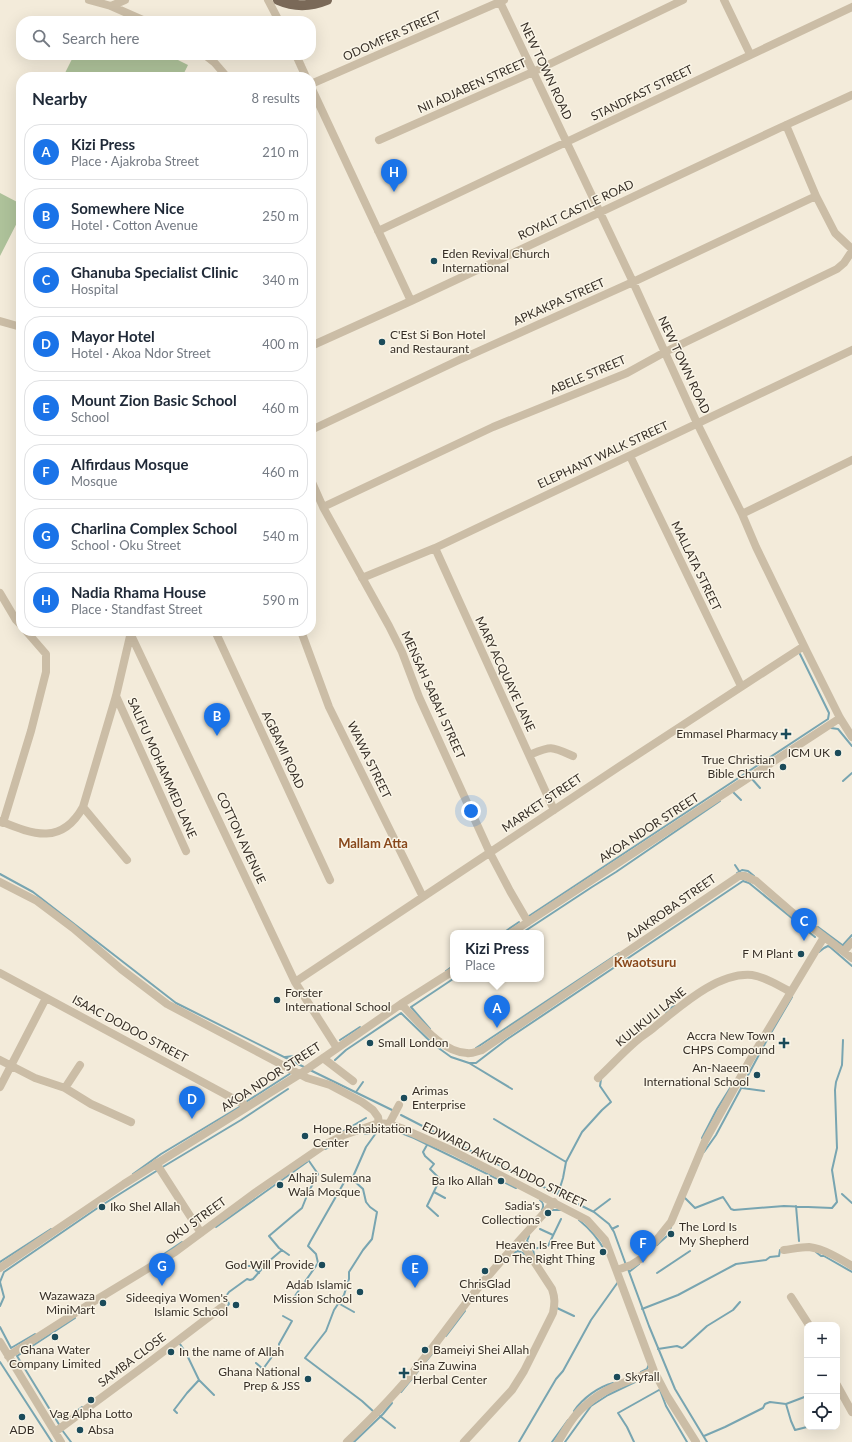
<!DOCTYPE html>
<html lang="en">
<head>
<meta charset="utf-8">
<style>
	:root { --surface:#fff; --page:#f6f6f7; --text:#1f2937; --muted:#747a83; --line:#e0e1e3; --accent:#1a73e8 }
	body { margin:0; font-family:Lato,sans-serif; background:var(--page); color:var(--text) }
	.controls { position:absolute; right:12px; bottom:12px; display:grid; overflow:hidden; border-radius:8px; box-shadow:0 4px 16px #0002 }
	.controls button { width:36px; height:36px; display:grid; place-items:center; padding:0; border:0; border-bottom:1px solid var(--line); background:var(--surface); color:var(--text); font:20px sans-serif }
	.you { position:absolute; left:471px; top:811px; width:14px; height:14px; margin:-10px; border:3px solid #fff; border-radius:50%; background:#1a73e8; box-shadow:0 0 0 6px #1a73e833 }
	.badge { display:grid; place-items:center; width:26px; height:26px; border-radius:50%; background:var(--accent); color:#fff; font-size:13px; font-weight:700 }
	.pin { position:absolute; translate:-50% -33px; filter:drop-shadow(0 1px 2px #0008) }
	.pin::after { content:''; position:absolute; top:21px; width:14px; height:12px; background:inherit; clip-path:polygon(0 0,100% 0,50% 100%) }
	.popup { position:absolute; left:450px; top:930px; width:94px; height:52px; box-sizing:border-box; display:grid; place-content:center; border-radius:8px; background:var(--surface); filter:drop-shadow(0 1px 3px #0005); font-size:13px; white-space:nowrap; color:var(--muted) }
	.popup b { font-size:15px; color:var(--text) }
	.popup::after { content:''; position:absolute; left:50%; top:100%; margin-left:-8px; border:8px solid transparent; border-top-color:var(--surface) }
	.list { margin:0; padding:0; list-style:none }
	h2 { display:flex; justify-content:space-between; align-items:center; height:52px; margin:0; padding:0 16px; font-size:17px }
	h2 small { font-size:13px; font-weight:400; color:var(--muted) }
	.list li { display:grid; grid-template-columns:26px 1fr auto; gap:12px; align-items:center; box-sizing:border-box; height:56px; margin:0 8px 8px; padding:0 8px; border:1px solid var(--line); border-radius:16px }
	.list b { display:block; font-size:15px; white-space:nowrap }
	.list p { margin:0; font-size:13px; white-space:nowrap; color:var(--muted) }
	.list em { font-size:13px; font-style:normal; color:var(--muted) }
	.icon { flex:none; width:22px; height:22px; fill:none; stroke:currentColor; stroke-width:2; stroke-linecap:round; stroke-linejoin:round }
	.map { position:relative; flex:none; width:852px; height:1442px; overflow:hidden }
	.search { position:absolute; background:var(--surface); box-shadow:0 4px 16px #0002; left:16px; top:16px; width:300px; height:44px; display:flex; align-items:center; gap:10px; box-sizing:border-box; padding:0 14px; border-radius:16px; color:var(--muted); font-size:15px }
	.panel { position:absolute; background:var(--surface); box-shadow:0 4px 16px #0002; left:16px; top:72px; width:300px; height:564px; border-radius:16px }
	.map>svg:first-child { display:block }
</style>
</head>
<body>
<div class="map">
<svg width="852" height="1442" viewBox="0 0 852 1442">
	<rect width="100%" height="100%" fill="#f3ebda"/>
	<path fill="#aec29a" d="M74,55H168L188,65L182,77H63Z
		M0,193L21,204V215L0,256Z"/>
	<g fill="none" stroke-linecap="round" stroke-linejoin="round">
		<path stroke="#78a5b1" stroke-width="2" d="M831,728L838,729L852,746
			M752,779L760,788
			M843,781L852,773
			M733,792L741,800
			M735,865L739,871
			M737,873L742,870L748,871L754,876
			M0,874L33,892L176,1003L306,1068
			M529,916L828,719L829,713L800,654
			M818,927L845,947
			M503,933L519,922
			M522,933L592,887L616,872L720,801
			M843,945L852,935
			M819,952L824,948L828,946L830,947L852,966
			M446,971L453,966
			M666,1013L667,1010L675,1006
			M430,1029L411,1007L453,979
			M340,1040L360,1027
			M476,1048L619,953
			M285,1057L304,1055
			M335,1060L346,1050L401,1013L433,1044L451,1057L469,1063L512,1089
			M469,1063H476L506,1040L743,881L749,883L815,937
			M310,1070L392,1110
			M742,1088L764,1091
			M356,1092L363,1082
			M246,1102L291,1073
			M401,1115L473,1152L594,1212L609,1224L614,1232L626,1265
			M494,1119L566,1162
			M342,1132L366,1118
			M365,1134L389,1130L396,1131L414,1138L516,1188
			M702,1138L717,1109L732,1085
			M427,1145L423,1152L425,1156L434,1164L430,1169L440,1179L427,1206L438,1216
			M325,1149L336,1144
			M704,1152L716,1135L768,1038L792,997
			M161,1168L241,1120L288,1089
			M133,1174L161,1154L241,1106
			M352,1179L366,1147L376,1133
			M434,1192L445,1198
			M558,1194L563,1178L566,1162L582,1132L602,1110L611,1102L600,1086L601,1079
			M842,1194L852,1203
			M685,1198L695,1208L723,1197L731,1209L734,1210L784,1206L832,1208L837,1202L832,1170L837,1148L835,1090L836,1082L842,1065L843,1040
			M540,1200C543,1202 544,1206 542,1210
			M796,1206L799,1241
			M552,1210H561
			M594,1211L610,1199
			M579,1220C590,1229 598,1238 605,1251
			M216,1227L307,1162
			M540,1229L553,1235
			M612,1229L618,1226
			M529,1236L527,1241L533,1249L534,1255
			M657,1245L667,1236L671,1227
			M533,1249L548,1246L561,1219
			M816,1252L821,1256H824L852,1272
			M513,1253L518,1251L525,1254
			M164,1254L182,1242
			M289,1255L279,1248L269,1236L302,1208L308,1193L318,1174L309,1161
			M0,1262L51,1229
			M236,1266H251L259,1273
			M628,1269L649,1326L675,1389L707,1442
			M629,1272L639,1264
			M657,1273L690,1251
			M290,1303L318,1263L316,1254L308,1246L310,1242L346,1179H352L363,1189L366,1202L370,1207L377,1212L372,1239L363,1250L349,1272V1279L344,1295L334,1310L326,1331L305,1358L362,1401L374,1412
			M338,1303L354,1312
			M0,1306L4,1297L0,1282L4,1272L99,1207L158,1170
			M557,1308L574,1316
			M225,1309L229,1304L226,1296L229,1292L247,1279L250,1280L253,1279L268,1262L282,1250
			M642,1309L678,1295L736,1264L766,1260L770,1257L779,1256L780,1250
			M0,1327L11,1348L35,1334
			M446,1336L465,1311
			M180,1344L186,1353L199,1380L214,1395
			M658,1349L677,1346L682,1348L685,1346L707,1326L733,1310L740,1302
			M0,1362L52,1442
			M256,1363L263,1369L279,1347V1344L292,1321L283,1316
			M641,1372L647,1369L649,1364
			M646,1378L655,1381
			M660,1390L666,1406L687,1442
			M401,1392L435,1350
			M786,1404L791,1421L795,1430L807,1427
			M574,1411C583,1398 598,1387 613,1383
			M74,1413L82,1407
			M177,1413L174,1410L187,1393L199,1380
			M380,1416L395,1428
			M60,1426L17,1356L75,1318
			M62,1430L71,1442
			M704,1436L725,1427L763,1408L765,1404L770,1402L786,1404L807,1396
			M354,1442L383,1414L392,1403
			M519,1442L556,1379L563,1371L591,1320L618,1282
			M552,1442L568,1420
			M565,1442L591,1406L608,1395L635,1382
			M634,1442L627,1427L618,1413L659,1390"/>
		<path stroke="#cbbda6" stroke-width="8" d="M89,0L111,6L145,21
			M268,0L279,21
			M499,0L633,282L697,423L742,514L756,547L807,652L840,718L852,737
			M724,0L750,54
			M111,6L125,0
			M205,55L214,62L227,77
			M296,55L306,77
			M311,84L504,0
			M311,87L411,301
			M786,125L816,196L835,233L852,249
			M379,140L533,72L683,0
			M311,216L312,211
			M378,231L852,7
			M0,321L21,327
			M311,346L411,301L786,125L852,95
			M311,430L459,360L633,282L816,196
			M630,456L741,686
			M311,480L323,507L389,626L402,652L419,697L490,853L510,891L528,922
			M323,507L493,427L627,373L665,352L837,269L844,263L852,251
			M742,514L852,460
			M435,548L554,810
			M362,578L435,548L852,350
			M0,593L16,620L21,625
			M215,631L330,880
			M301,631L329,707L423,897
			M130,633L295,982L337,1048
			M116,696L186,851
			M529,755C552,746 550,746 573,756
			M83,807L127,860
			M0,821C34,835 62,845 83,807L116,696L131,632
			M3,823L31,731L46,672V654L26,631
			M0,882L37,901L73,928L121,969L167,1004L307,1078L330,1085L362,1102L373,1110L378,1117L379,1123
			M511,933L840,718
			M844,951L852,942
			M0,973L247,1106
			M295,982L620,766L804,646
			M401,1004C418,1021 442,1053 467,1053C472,1054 477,1051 482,1050L739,876H745L756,881L794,914L852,958
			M323,1058L353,1081
			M0,1060L35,1078L65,1088L80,1065
			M598,1078C612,1065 625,1050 640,1038C645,1034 652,1030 657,1025C682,1005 718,972 752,975C766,977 779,986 791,992
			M0,1087L46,998
			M65,1088L91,1104L131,1122
			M389,1124L399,1105
			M156,1163L201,1233
			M784,1250C792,1249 801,1247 809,1247C824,1249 839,1258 852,1266
			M0,1268L124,1184L300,1074L401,1004L453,971
			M617,1270L631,1265L642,1258L671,1222L705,1141L750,1060L824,937
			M791,1297L809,1325
			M0,1342L61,1442
			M8,1356L91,1303L175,1252L256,1192L326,1144L344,1135L379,1123L389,1124L401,1128L453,1151L587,1220L605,1240L654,1371L667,1396L696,1442
			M837,1385L852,1412
			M55,1432L151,1361L222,1307
			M347,1442C372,1418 396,1394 418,1366C436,1344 452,1321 470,1298C496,1265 526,1234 554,1202
			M464,1442L512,1390L524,1371L553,1313C555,1303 555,1298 552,1289L520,1240
			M558,1442C566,1429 574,1414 586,1405C605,1387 631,1380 654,1371"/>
		<path stroke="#7a6958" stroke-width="10" d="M278,0C294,7 310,7 327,0"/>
	</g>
	<g fill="#1b4b5a" stroke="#faf5e7" stroke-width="1.5">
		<circle cx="434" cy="261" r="4"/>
		<circle cx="382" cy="342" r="4"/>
		<path d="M784 728h4v4h4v4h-4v4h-4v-4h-4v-4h4z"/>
		<circle cx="838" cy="753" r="4"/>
		<circle cx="783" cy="767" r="4"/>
		<circle cx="801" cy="954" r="4"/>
		<circle cx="277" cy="1000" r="4"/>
		<circle cx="370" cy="1043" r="4"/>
		<path d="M782 1037h4v4h4v4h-4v4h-4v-4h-4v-4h4z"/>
		<circle cx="757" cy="1075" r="4"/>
		<circle cx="404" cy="1098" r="4"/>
		<circle cx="305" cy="1136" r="4"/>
		<circle cx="501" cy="1181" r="4"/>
		<circle cx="280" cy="1185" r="4"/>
		<circle cx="102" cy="1207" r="4"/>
		<circle cx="548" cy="1213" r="4"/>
		<circle cx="671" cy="1234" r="4"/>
		<circle cx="603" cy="1252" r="4"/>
		<circle cx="322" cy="1265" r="4"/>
		<circle cx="485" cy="1271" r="4"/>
		<circle cx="360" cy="1292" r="4"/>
		<circle cx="103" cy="1303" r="4"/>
		<circle cx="236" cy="1305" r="4"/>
		<circle cx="55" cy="1337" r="4"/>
		<circle cx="425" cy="1350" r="4"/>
		<circle cx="171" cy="1352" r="4"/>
		<path d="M402 1367h4v4h4v4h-4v4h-4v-4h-4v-4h4z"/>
		<circle cx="617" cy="1377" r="4"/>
		<circle cx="308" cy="1379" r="4"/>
		<circle cx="91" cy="1400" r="4"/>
		<circle cx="22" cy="1417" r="4"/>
		<circle cx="80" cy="1430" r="4"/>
	</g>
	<g text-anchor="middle" stroke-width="3" stroke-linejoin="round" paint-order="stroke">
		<g font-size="12" fill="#372f27" stroke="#faf5e7">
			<text transform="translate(392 36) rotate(-24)" y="4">ODOMFER STREET</text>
			<text transform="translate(546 71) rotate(65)" y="4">NEW TOWN ROAD</text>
			<text transform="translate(472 86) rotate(-24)" y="4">NII ADJABEN STREET</text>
			<text transform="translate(642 93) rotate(-26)" y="4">STANDFAST STREET</text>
			<text transform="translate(576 210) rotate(-25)" y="4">ROYALT CASTLE ROAD</text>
			<text transform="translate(559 302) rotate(-24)" y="4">APKAKPA STREET</text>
			<text transform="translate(684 365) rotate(65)" y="4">NEW TOWN ROAD</text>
			<text transform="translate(588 375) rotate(-23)" y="4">ABELE STREET</text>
			<text transform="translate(603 455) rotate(-25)" y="4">ELEPHANT WALK STREET</text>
			<text transform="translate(696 566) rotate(64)" y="4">MALLATA STREET</text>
			<text transform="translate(505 674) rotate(65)" y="4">MARY ACQUAYE LANE</text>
			<text transform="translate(433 695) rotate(66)" y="4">MENSAH SABAH STREET</text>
			<text transform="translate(283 750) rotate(65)" y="4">AGBAMI ROAD</text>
			<text transform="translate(369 760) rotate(64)" y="4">WAWA STREET</text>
			<text transform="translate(162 768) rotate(66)" y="4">SALIFU MOHAMMED LANE</text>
			<text transform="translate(542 803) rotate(-34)" y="4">MARKET STREET</text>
			<text transform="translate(649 828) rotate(-33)" y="4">AKOA NDOR STREET</text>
			<text transform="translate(241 838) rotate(65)" y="4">COTTON AVENUE</text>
			<text transform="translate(671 908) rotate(-35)" y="4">AJAKROBA STREET</text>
			<text transform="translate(651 1017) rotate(-39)" y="4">KULIKULI LANE</text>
			<text transform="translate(130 1029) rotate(28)" y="4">ISAAC DODOO STREET</text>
			<text transform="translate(271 1077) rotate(-33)" y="4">AKOA NDOR STREET</text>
			<text transform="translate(504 1165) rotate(26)" y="4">EDWARD AKUFO ADDO STREET</text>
			<text transform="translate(196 1221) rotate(-36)" y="4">OKU STREET</text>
			<text transform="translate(132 1360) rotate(-37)" y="4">SAMBA CLOSE</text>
		</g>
		<g font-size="12" fill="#372f27" stroke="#faf5e7" text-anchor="start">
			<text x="442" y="258">Eden Revival Church<tspan x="442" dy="14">International</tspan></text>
			<text x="390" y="339">C'Est Si Bon Hotel<tspan x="390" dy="14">and Restaurant</tspan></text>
			<text x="778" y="738" text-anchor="end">Emmasel Pharmacy</text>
			<text x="830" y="757" text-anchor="end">ICM UK</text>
			<text x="775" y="764" text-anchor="end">True Christian<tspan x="775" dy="14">Bible Church</tspan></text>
			<text x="793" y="958" text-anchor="end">F M Plant</text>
			<text x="285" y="997">Forster<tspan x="285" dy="14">International School</tspan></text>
			<text x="775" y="1040" text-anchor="end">Accra New Town<tspan x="775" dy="14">CHPS Compound</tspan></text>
			<text x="378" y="1047">Small London</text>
			<text x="749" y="1072" text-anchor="end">An-Naeem<tspan x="749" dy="14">International School</tspan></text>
			<text x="412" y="1095">Arimas<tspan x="412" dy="14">Enterprise</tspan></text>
			<text x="313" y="1133">Hope Rehabitation<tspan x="313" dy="14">Center</tspan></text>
			<text x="288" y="1182">Alhaji Sulemana<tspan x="288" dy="14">Wala Mosque</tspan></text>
			<text x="493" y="1185" text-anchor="end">Ba Iko Allah</text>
			<text x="540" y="1210" text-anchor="end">Sadia's<tspan x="540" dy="14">Collections</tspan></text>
			<text x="110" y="1211">Iko Shel Allah</text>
			<text x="679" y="1231">The Lord Is<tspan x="679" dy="14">My Shepherd</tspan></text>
			<text x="595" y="1249" text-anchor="end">Heaven Is Free But<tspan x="595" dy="14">Do The Right Thing</tspan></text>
			<text x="314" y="1269" text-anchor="end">God Will Provide</text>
			<text x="485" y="1288" text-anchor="middle">ChrisGlad<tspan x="485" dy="14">Ventures</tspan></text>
			<text x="352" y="1289" text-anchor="end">Adab Islamic<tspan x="352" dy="14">Mission School</tspan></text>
			<text x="95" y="1300" text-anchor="end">Wazawaza<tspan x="95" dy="14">MiniMart</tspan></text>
			<text x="228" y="1302" text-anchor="end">Sideeqiya Women's<tspan x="228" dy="14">Islamic School</tspan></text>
			<text x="55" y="1354" text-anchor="middle">Ghana Water<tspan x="55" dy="14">Company Limited</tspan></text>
			<text x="433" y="1354">Bameiyi Shei Allah</text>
			<text x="179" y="1356">In the name of Allah</text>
			<text x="413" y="1370">Sina Zuwina<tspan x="413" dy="14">Herbal Center</tspan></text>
			<text x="300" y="1376" text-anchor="end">Ghana National<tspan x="300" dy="14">Prep &amp; JSS</tspan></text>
			<text x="625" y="1381">Skyfall</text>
			<text x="91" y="1418" text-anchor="middle">Vag Alpha Lotto</text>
			<text x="22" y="1434" text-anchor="middle">ADB</text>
			<text x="88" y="1434">Absa</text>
		</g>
		<g font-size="13" font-weight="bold" fill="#89491d" stroke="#faf5e7">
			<text x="373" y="848">Mallam Atta</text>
			<text x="645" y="967">Kwaotsuru</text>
		</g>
	</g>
</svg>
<div class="controls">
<button>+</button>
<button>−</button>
<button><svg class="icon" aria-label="locate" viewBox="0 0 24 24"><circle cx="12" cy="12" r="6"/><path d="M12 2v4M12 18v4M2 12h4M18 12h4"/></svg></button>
</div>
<div class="you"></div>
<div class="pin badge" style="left:497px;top:1028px">A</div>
<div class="popup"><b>Kizi Press</b>Place</div>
<div class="pin badge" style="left:217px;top:736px">B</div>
<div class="pin badge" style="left:804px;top:941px">C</div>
<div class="pin badge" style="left:192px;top:1119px">D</div>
<div class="pin badge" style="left:415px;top:1288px">E</div>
<div class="pin badge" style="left:643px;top:1263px">F</div>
<div class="pin badge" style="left:162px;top:1286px">G</div>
<div class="pin badge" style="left:394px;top:192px">H</div>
<div class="search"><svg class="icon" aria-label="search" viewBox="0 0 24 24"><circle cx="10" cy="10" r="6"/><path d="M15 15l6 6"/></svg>Search here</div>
<section class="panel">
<h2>Nearby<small>8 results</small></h2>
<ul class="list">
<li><span class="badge">A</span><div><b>Kizi Press</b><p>Place · Ajakroba Street</p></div><em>210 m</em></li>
<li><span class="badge">B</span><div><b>Somewhere Nice</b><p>Hotel · Cotton Avenue</p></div><em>250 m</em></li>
<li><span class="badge">C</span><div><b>Ghanuba Specialist Clinic</b><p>Hospital</p></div><em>340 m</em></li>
<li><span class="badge">D</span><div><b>Mayor Hotel</b><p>Hotel · Akoa Ndor Street</p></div><em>400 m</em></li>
<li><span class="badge">E</span><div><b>Mount Zion Basic School</b><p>School</p></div><em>460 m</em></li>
<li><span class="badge">F</span><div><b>Alfirdaus Mosque</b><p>Mosque</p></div><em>460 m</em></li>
<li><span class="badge">G</span><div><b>Charlina Complex School</b><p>School · Oku Street</p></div><em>540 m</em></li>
<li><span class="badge">H</span><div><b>Nadia Rhama House</b><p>Place · Standfast Street</p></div><em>590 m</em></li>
</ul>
</section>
</div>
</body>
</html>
